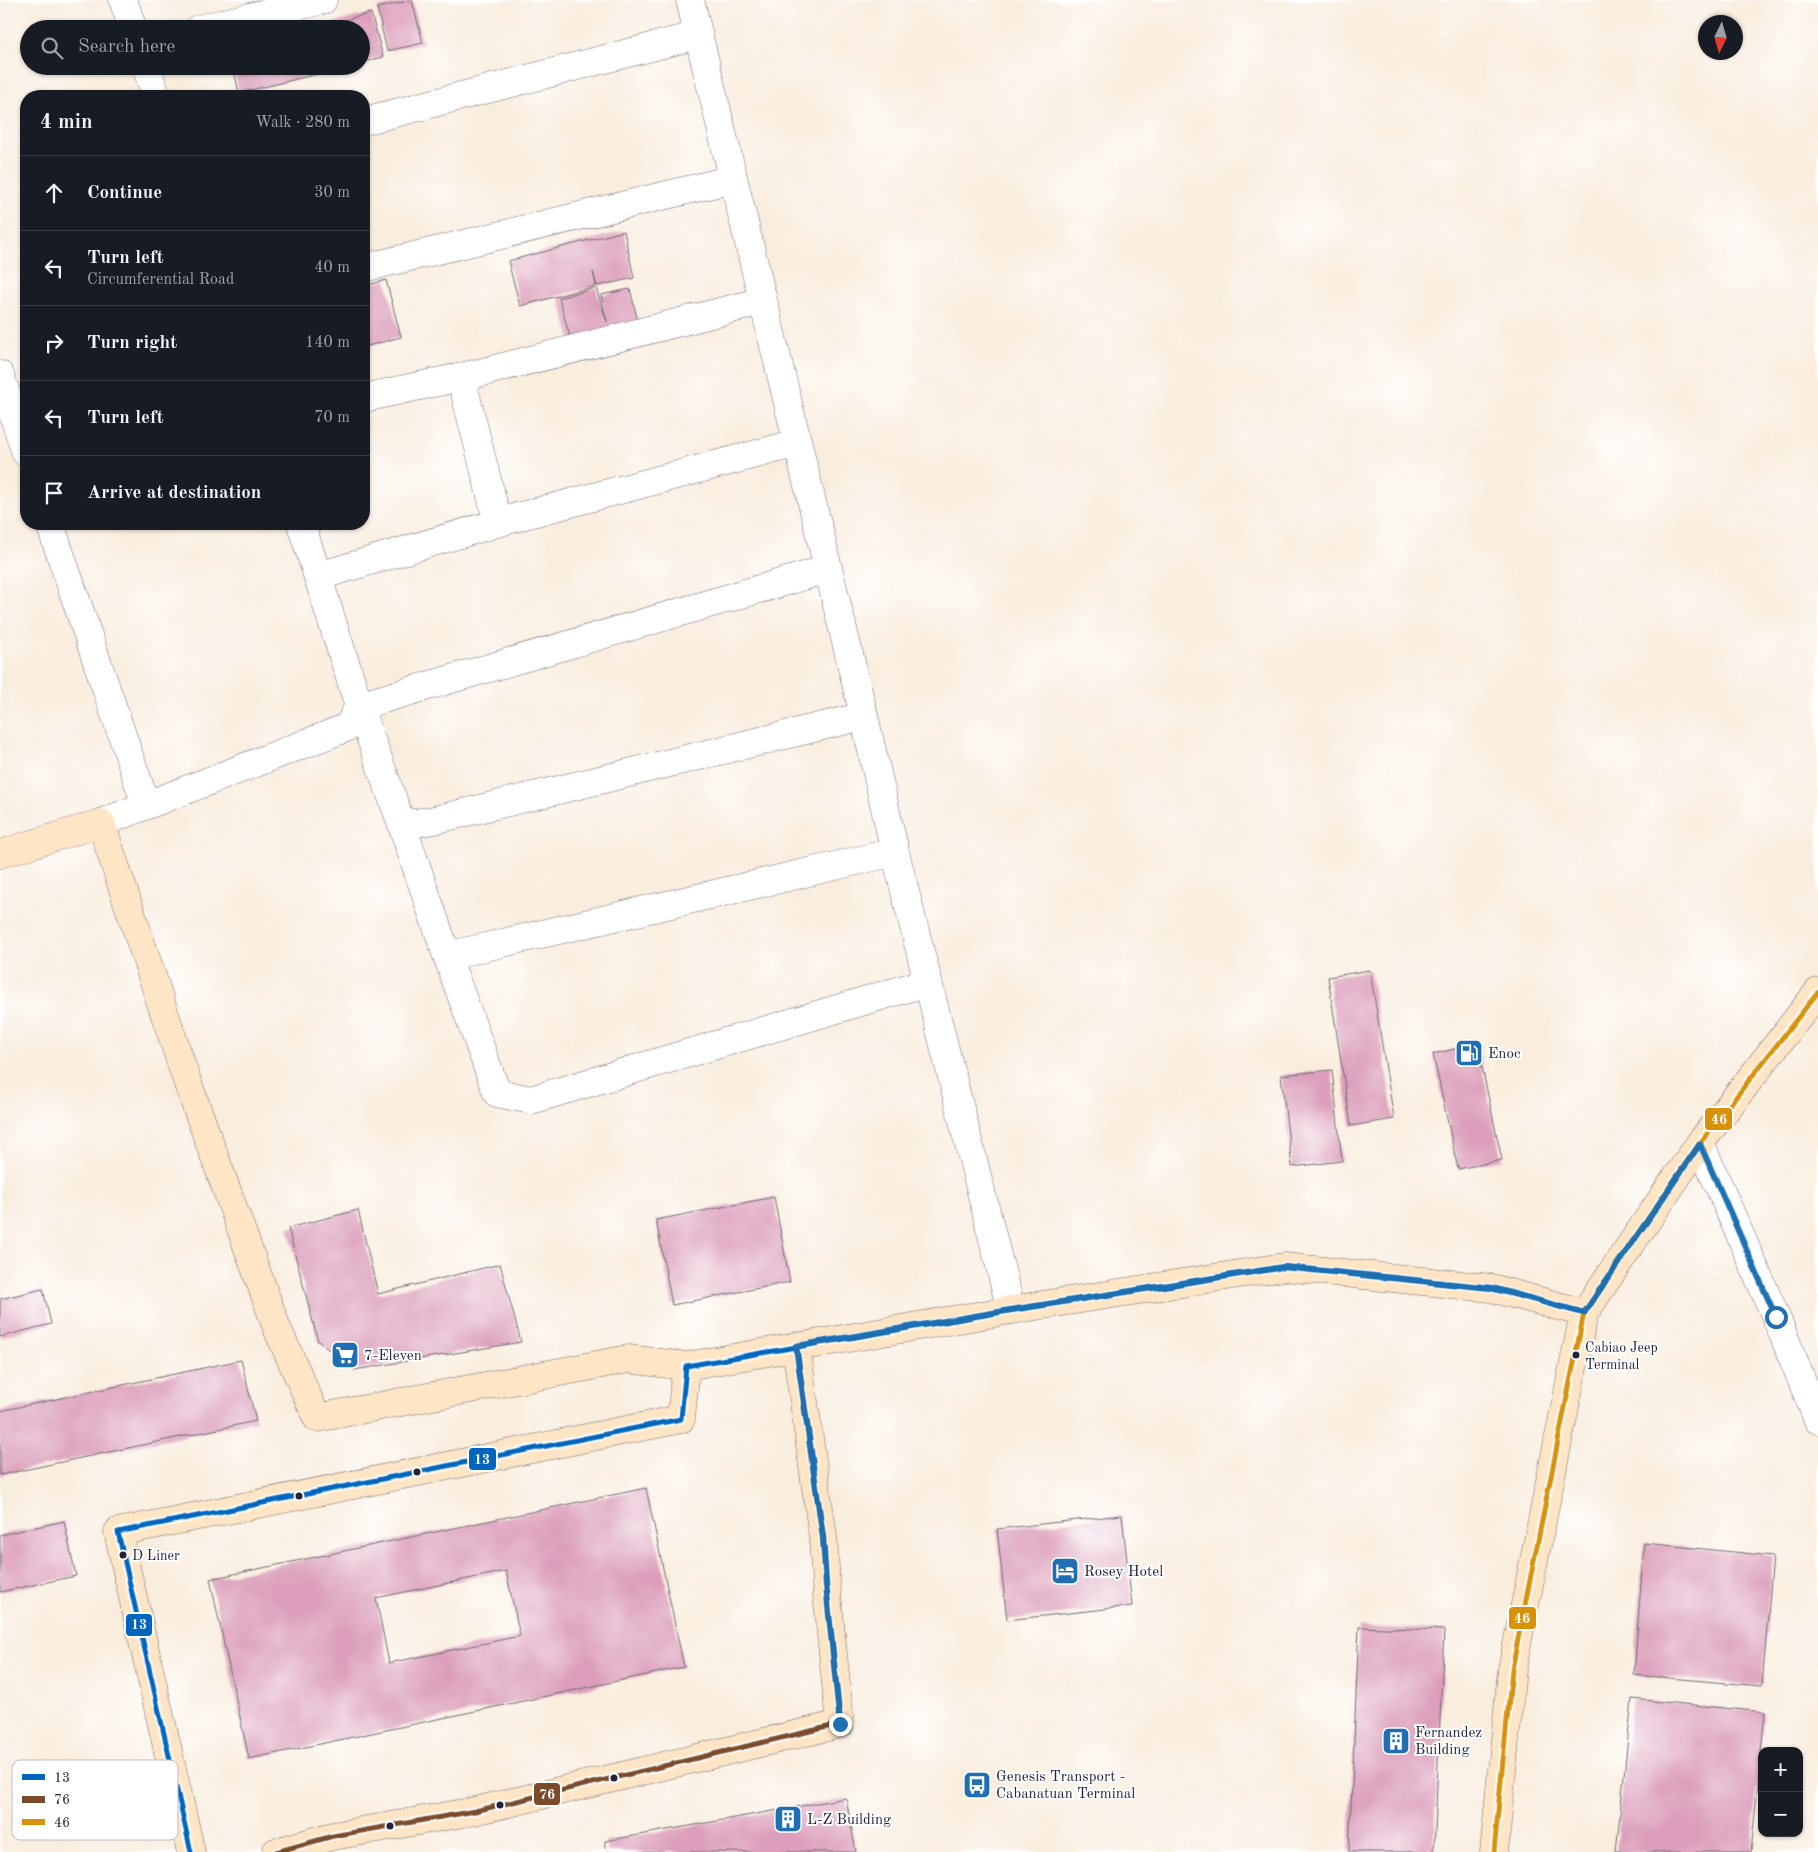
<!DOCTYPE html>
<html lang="en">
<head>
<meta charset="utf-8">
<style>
	:root { --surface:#171b24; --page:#242831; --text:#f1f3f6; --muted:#9ea1a6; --line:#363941 }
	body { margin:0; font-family:"Old Standard TT",serif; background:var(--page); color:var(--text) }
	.controls { position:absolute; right:15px; bottom:15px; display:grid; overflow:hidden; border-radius:10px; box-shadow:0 1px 4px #0004 }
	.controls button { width:45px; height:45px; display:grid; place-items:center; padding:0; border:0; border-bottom:1px solid var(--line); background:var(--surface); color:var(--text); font:25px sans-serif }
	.compass { position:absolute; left:1698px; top:15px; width:45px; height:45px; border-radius:50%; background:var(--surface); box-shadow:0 1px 4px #0004; rotate:185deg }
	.stop { position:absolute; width:15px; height:15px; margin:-11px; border:4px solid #1f6fb2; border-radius:50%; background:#fff }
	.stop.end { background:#1f6fb2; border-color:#fff; box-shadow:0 1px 5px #0008 }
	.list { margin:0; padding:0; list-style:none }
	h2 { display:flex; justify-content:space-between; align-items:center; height:65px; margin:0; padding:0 20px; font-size:21px }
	h2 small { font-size:16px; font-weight:400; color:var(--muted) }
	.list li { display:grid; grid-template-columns:32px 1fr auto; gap:15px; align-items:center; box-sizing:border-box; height:75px; padding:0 20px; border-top:1px solid var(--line) }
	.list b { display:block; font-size:19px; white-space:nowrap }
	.list p { margin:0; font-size:16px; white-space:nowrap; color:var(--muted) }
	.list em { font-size:16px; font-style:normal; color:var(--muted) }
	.icon { flex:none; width:28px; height:28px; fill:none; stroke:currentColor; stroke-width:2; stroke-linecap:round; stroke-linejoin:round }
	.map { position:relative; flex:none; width:1818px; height:1852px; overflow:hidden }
	.search { position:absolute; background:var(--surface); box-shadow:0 1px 4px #0004; left:20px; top:20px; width:350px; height:55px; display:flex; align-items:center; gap:12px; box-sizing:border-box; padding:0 18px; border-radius:28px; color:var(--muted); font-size:19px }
	.panel { position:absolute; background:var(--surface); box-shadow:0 1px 4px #0004; left:20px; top:90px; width:350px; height:440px; border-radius:20px }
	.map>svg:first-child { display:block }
</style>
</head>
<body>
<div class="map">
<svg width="1818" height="1852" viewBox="0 0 1818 1852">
	<rect width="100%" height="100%" fill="#fff"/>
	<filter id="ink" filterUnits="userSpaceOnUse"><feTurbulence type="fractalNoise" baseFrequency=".02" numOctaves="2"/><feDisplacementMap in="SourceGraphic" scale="10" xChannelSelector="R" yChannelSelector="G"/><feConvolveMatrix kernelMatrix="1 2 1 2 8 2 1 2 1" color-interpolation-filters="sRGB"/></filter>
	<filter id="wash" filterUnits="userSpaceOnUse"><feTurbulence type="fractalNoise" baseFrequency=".0096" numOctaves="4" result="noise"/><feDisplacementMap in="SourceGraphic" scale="20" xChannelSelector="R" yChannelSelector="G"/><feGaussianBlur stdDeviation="1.12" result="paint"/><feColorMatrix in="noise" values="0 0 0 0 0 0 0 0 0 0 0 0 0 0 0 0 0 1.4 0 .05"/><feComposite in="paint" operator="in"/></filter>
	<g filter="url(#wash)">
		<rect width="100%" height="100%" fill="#f9edde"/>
		<g id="blocks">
			<path fill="#dc9eba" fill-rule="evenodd" d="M412,0L423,43L387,51L377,8Z
				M371,13L383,57L361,63V29H311Z
				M233,66H346V67L239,93Z
				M624,231L634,278L597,286L593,272L596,286L520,306L508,261Z
				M386,280L401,337L364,347V286Z
				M596,288L607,322L601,295L630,289L639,326L572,344L559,298Z
				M1370,970L1394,1119L1351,1126L1328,977Z
				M1477,1044L1502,1160L1458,1169L1433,1054Z
				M1332,1070L1342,1161L1292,1167L1281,1075Z
				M774,1197L790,1282L672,1305L656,1220Z
				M358,1210L378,1294L500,1264L521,1342L354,1370L318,1341L288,1228Z
				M43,1289L51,1324L0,1337V1299Z
				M241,1360L256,1421L0,1475V1411Z
				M646,1488L684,1667L249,1759L210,1579ZM506,1571L520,1636L389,1663L376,1598Z
				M1122,1515L1132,1606L1007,1620L997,1529Z
				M64,1521L76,1576L0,1592V1535Z
				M1644,1543L1773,1556L1762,1686L1634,1675Z
				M1359,1627L1444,1630L1434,1852H1349Z
				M1632,1699L1765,1712L1751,1852H1616Z
				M846,1798L856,1852H607L605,1841Z"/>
		</g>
	</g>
	<g filter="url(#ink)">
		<use href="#blocks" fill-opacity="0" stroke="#6d6974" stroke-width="1"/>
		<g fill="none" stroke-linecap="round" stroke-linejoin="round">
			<defs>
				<path id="street" d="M123,0L133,29
					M690,0L864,716L895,852L1011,1310
					M198,29L323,0
					M146,66L156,96
					M364,121L698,35
					M364,268L733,179
					M0,375L26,453
					M461,377L498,523
					M364,398L479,373L763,301
					M50,524L146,805
					M301,524L359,706L402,825L447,956L497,1093L531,1100L928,982
					M319,576L521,516L798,443
					M101,823L348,727L359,706L828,569
					M402,825L434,820L864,716
					M447,956L895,852
					M1700,1143L1776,1317L1818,1420"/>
				<path id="secondary" d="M0,854L101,823L187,1081L277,1328L317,1418L628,1359L686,1366
					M191,1852L118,1532L681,1419L686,1366L1011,1310L1284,1267L1491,1288L1584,1313
					M276,1852L333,1836L475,1811L840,1724L826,1584L823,1537L796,1346
					M1494,1852L1512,1669L1584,1313L1700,1143L1818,992"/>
			</defs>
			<use href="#street" stroke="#6d6974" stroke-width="29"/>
			<use href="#secondary" stroke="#6d6974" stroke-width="29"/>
			<use href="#street" stroke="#fff" stroke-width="28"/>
			<use href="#secondary" stroke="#fee5c5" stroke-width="28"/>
			<defs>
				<path id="bus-1" d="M191,1852L118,1532L681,1419L686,1366L1011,1310L1284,1267L1491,1288L1584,1313"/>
				<path id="bus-2" d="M276,1852L333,1836L475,1811L840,1724L826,1584L823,1537L796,1346"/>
				<path id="bus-3" d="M1494,1852L1512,1669L1584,1313L1700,1143L1818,992"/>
			</defs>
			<use href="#bus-1" stroke="#fff" stroke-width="9"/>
			<use href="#bus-2" stroke="#fff" stroke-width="9"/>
			<use href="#bus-3" stroke="#fff" stroke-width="9"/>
			<use href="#bus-1" stroke="#0065bd" stroke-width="5"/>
			<use href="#bus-2" stroke="#7a4b2a" stroke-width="5"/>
			<use href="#bus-3" stroke="#d79209" stroke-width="5"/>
		</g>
	</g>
	<g fill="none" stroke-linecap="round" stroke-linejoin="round" filter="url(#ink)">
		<path stroke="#1f6fb2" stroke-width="6" d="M840,1724L826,1584L823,1537L796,1346L1011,1310L1284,1267L1492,1288L1584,1313L1700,1144L1776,1317"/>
	</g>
	<defs>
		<symbol id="fuel-square" viewBox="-11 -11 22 22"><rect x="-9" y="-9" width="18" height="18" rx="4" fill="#1f6fb2" stroke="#fff"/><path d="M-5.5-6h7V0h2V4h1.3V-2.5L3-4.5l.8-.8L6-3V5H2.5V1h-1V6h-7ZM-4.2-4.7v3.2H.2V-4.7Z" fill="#fff"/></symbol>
		<symbol id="supermarket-square" viewBox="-11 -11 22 22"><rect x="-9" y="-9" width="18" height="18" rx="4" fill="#1f6fb2" stroke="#fff"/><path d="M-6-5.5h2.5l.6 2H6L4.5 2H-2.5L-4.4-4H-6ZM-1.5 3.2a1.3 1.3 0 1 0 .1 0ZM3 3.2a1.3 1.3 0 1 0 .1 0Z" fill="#fff"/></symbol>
		<symbol id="hotel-square" viewBox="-11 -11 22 22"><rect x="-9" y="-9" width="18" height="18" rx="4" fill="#1f6fb2" stroke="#fff"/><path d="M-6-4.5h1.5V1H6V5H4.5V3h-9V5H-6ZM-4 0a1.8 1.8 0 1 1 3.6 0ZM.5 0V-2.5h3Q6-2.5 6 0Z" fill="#fff"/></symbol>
		<symbol id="building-square" viewBox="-11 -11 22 22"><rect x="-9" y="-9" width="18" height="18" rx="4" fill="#1f6fb2" stroke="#fff"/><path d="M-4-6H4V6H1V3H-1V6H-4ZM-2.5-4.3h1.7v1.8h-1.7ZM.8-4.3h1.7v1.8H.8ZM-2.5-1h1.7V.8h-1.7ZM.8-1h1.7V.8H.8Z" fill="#fff"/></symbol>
		<symbol id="bus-square" viewBox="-11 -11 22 22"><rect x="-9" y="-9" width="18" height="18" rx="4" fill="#1f6fb2" stroke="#fff"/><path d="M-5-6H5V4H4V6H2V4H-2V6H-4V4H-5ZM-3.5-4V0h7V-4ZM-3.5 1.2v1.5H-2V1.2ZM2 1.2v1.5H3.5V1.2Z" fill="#fff"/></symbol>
	</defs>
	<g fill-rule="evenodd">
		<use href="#fuel-square" x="1453" y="1037" width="32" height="32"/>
		<use href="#supermarket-square" x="329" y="1339" width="32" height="32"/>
		<use href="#hotel-square" x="1049" y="1555" width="32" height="32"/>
		<use href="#building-square" x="1380" y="1725" width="32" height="32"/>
		<use href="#bus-square" x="961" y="1769" width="32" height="32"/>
		<use href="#building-square" x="772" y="1803" width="32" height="32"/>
	</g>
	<g fill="#22223b" stroke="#fff" stroke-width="2">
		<circle cx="1576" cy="1355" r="4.5"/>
		<circle cx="417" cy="1472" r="4.5"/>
		<circle cx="299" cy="1496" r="4.5"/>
		<circle cx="123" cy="1555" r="4.5"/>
		<circle cx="614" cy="1778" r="4.5"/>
		<circle cx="500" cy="1805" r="4.5"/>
		<circle cx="390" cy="1826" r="4.5"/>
	</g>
	<g text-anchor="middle" stroke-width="4" stroke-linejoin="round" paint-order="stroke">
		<g font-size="14" fill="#22223b" stroke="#fff" text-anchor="start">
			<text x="1585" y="1352">Cabiao Jeep<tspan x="1585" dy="17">Terminal</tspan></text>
			<text x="132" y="1560">D Liner</text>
		</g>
		<g font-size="15" fill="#22223b" stroke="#fff" text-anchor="start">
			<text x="1488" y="1058">Enoc</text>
			<text x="364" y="1360">7-Eleven</text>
			<text x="1084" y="1576">Rosey Hotel</text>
			<text x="1415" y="1737">Fernandez<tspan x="1415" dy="17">Building</tspan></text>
			<text x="996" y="1781">Genesis Transport -<tspan x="996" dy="17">Cabanatuan Terminal</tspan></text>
			<text x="807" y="1824">L-Z Building</text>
		</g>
	</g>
	<rect x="12" y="1760" width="166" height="80" rx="8" fill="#fff" stroke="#bdbdc4" stroke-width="1"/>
	<rect x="22" y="1774" width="23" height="6" fill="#0065bd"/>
	<rect x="22" y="1796" width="23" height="7" fill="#7a4b2a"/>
	<rect x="22" y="1819" width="23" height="6" fill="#d79209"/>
	<g font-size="14" fill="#22223b">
		<text x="54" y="1782">13</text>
		<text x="54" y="1804">76</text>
		<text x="54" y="1827">46</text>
	</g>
	<g stroke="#fff" stroke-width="2">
		<rect x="1704" y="1107" width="29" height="24" rx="5" fill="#d79209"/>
		<rect x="468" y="1447" width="29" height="24" rx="5" fill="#0065bd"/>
		<rect x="1508" y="1606" width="29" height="24" rx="5" fill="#d79209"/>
		<rect x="125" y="1613" width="28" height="24" rx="5" fill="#0065bd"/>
		<rect x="533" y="1782" width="28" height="24" rx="5" fill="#7a4b2a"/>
	</g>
	<g font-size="14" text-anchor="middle" font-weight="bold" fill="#fff">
		<text x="1719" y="1124">46</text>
		<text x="482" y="1464">13</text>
		<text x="1522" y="1623">46</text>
		<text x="139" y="1629">13</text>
		<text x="547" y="1799">76</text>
	</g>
</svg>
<div class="controls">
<button>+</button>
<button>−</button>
</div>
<svg class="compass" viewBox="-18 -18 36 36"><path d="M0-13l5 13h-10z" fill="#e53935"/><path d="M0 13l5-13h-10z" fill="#9ea1a6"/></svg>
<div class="stop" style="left:1776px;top:1317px"></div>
<div class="stop end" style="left:840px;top:1724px"></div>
<div class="search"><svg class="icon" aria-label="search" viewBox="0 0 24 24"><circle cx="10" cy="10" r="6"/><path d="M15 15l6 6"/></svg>Search here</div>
<section class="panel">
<h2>4 min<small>Walk · 280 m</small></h2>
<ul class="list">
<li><svg class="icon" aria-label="ahead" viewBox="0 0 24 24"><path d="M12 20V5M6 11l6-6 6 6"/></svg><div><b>Continue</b></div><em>30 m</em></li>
<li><svg class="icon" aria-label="left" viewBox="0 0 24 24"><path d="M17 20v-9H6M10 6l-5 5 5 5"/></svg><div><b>Turn left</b><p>Circumferential Road</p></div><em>40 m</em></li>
<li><svg class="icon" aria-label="right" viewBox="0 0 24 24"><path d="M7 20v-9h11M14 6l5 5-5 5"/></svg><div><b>Turn right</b></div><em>140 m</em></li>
<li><svg class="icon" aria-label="left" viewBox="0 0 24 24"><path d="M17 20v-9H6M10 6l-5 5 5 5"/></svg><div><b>Turn left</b></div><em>70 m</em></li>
<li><svg class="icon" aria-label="arrive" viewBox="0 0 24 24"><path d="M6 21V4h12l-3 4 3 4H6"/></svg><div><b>Arrive at destination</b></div></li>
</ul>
</section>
</div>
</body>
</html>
